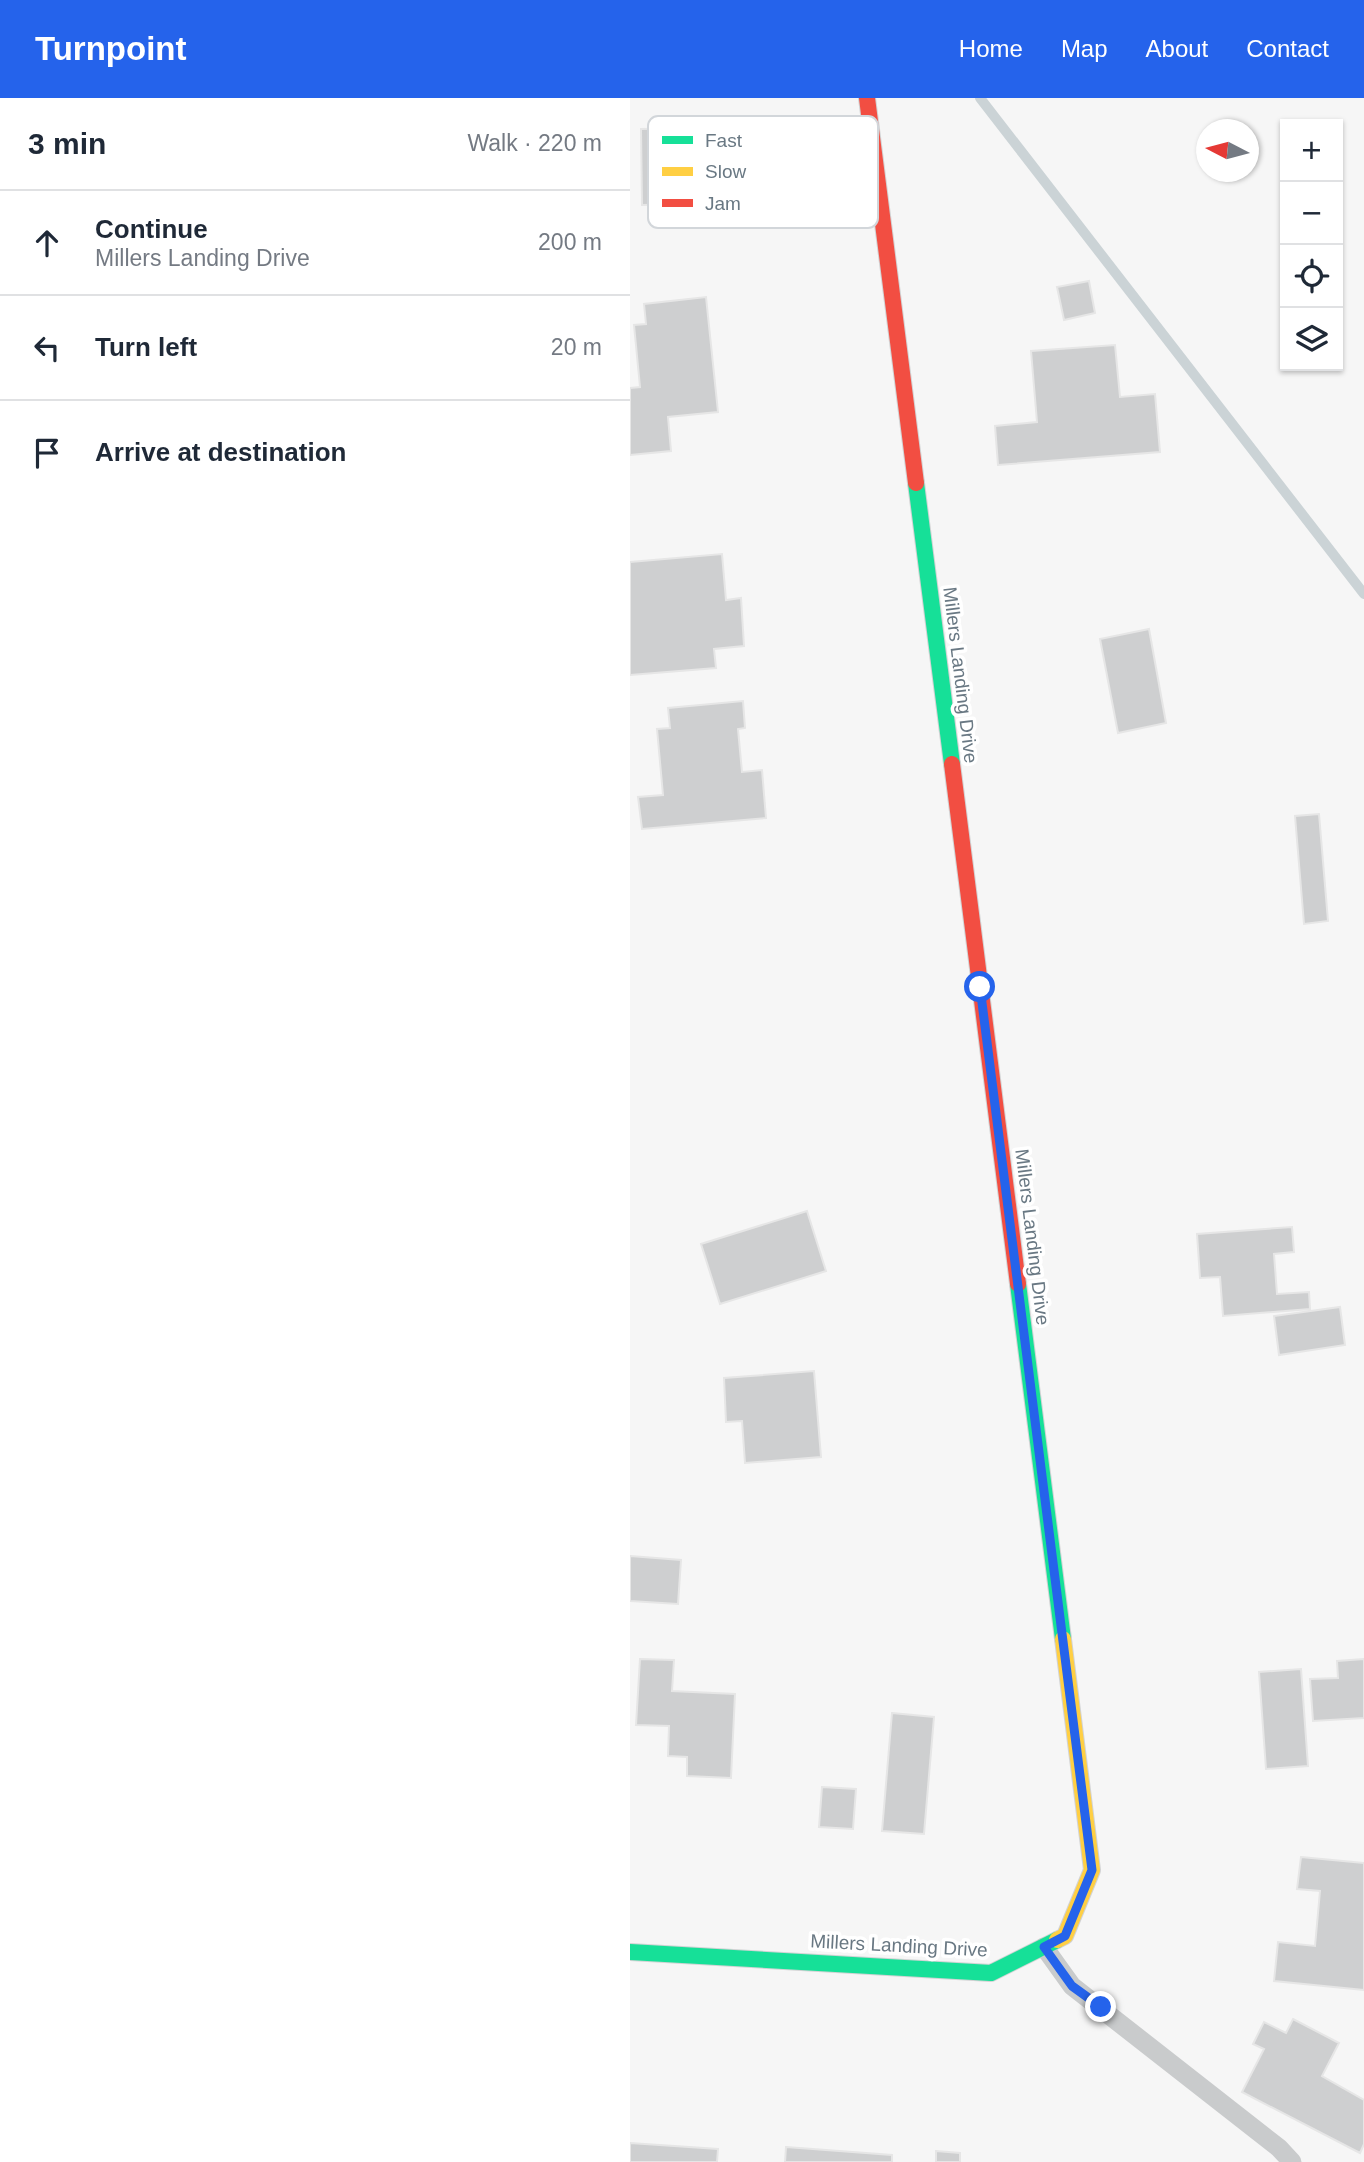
<!DOCTYPE html>
<html lang="en">
<head>
<meta charset="utf-8">
<style>
	:root { --surface:#fff; --page:#f2f2f3; --text:#1f2937; --muted:#747a83; --line:#e0e1e3; --accent:#2563eb }
	body { margin:0; font-family:Helvetica,sans-serif; background:var(--page); color:var(--text) }
	.controls { position:absolute; right:21px; top:21px; display:grid; overflow:hidden; border-radius:0px; box-shadow:0 2px 5px #0004 }
	.controls button { width:63px; height:63px; display:grid; place-items:center; padding:0; border:0; border-bottom:2px solid var(--line); background:var(--surface); color:var(--text); font:35px sans-serif }
	.compass { position:absolute; left:566px; top:21px; width:63px; height:63px; border-radius:50%; background:var(--surface); box-shadow:0 2px 5px #0004; rotate:276deg }
	.stop { position:absolute; width:21px; height:21px; margin:-16px; border:5px solid #2563eb; border-radius:50%; background:#fff }
	.stop.end { background:#2563eb; border-color:#fff; box-shadow:0 2px 7px #0008 }
	.list { margin:0; padding:0; list-style:none }
	h2 { display:flex; justify-content:space-between; align-items:center; height:91px; margin:0; padding:0 28px; font-size:30px }
	h2 small { font-size:23px; font-weight:400; color:var(--muted) }
	.list li { display:grid; grid-template-columns:46px 1fr auto; gap:21px; align-items:center; box-sizing:border-box; height:105px; padding:0 28px; border-top:2px solid var(--line) }
	.list b { display:block; font-size:26px; white-space:nowrap }
	.list p { margin:0; font-size:23px; white-space:nowrap; color:var(--muted) }
	.list em { font-size:23px; font-style:normal; color:var(--muted) }
	.icon { flex:none; width:38px; height:38px; fill:none; stroke:currentColor; stroke-width:2; stroke-linecap:round; stroke-linejoin:round }
	.map { position:relative; flex:none; width:734px; height:2064px; overflow:hidden }
	header { display:flex; align-items:center; gap:42px; box-sizing:border-box; height:98px; padding:0 35px; background:var(--accent); color:#fff }
	header strong { font-size:33px }
	nav { display:flex; gap:38px; margin-inline-start:auto; font-size:24px }
	main { display:flex }
	aside { flex:1; background:var(--surface) }
	.map>svg:first-child { display:block }
</style>
</head>
<body>
<header>
<strong>Turnpoint</strong>
<nav><a>Home</a><a>Map</a><a>About</a><a>Contact</a></nav>
</header>
<main>
<aside>
<h2>3 min<small>Walk · 220 m</small></h2>
<ul class="list">
<li><svg class="icon" aria-label="ahead" viewBox="0 0 24 24"><path d="M12 20V5M6 11l6-6 6 6"/></svg><div><b>Continue</b><p>Millers Landing Drive</p></div><em>200 m</em></li>
<li><svg class="icon" aria-label="left" viewBox="0 0 24 24"><path d="M17 20v-9H6M10 6l-5 5 5 5"/></svg><div><b>Turn left</b></div><em>20 m</em></li>
<li><svg class="icon" aria-label="arrive" viewBox="0 0 24 24"><path d="M6 21V4h12l-3 4 3 4H6"/></svg><div><b>Arrive at destination</b></div></li>
</ul>
</aside>
<div class="map">
<svg width="734" height="2064" viewBox="0 0 734 2064">
	<rect width="100%" height="100%" fill="#f6f6f6"/>
	<g fill="none" stroke-linecap="round" stroke-linejoin="round">
		<path stroke="#cbd3d6" stroke-width="10" d="M350,0L734,496"/>
	</g>
	<path fill="#cecfd0" stroke="#e6e6e6" stroke-width="2" d="M62,30L63,106L12,107L11,31Z
		M459,183L465,215L434,222L427,189Z
		M76,199L88,314L38,319L41,353L0,357V290L10,289L4,227L16,226L14,206Z
		M485,247L490,299L525,296L530,354L368,367L365,328L407,324L401,253Z
		M92,456L96,502L111,500L114,548L84,551L86,570L0,577V464Z
		M519,531L536,625L488,635L470,541Z
		M113,603L115,630L108,631L112,674L132,672L136,720L12,731L8,699L33,697L27,631L40,630L38,610Z
		M689,716L698,823L674,826L665,718Z
		M177,1113L196,1173L90,1206L71,1146Z
		M662,1129L664,1154L644,1156L647,1196L679,1194L680,1211L593,1218L590,1179L570,1180L567,1136Z
		M710,1209L715,1247L649,1257L644,1218Z
		M184,1273L191,1359L115,1365L112,1323L96,1324L94,1280Z
		M0,1458L51,1462L48,1506L0,1503Z
		M10,1561L44,1562L42,1593L105,1596L101,1680L57,1678V1659L38,1658L39,1628L6,1627Z
		M734,1561V1620L683,1623L680,1581L708,1580L707,1563Z
		M671,1571L678,1668L636,1671L629,1574Z
		M262,1615L304,1619L294,1736L252,1733Z
		M192,1689L226,1691L223,1731L189,1729Z
		M671,1759L734,1765V1892L644,1883L648,1844L685,1848L690,1793L667,1791Z
		M663,1921L709,1945L692,1978L734,2002V2046L730,2055L612,1994L634,1951L623,1946L634,1924L656,1935Z
		M0,2045L88,2051L87,2064H0Z
		M156,2049L262,2057V2064H155Z
		M306,2053L330,2055V2064H306Z"/>
	<g fill="none" stroke-linecap="round" stroke-linejoin="round">
		<defs>
			<path id="fast" d="M286,385L322,666
				M388,1186L433,1541
				M0,1854L361,1875L427,1842"/>
			<path id="slow" d="M427,1842L435,1838L462,1772L433,1541"/>
			<path id="jam" d="M237,0L286,385
				M322,666L388,1186"/>
		</defs>
		<use href="#fast" stroke="#d2d3d4" stroke-width="18"/>
		<use href="#slow" stroke="#d2d3d4" stroke-width="18"/>
		<use href="#jam" stroke="#d2d3d4" stroke-width="18"/>
		<path stroke="#c9cbcc" stroke-width="19" d="M414,1849L442,1888L649,2050L662,2064"/>
		<use href="#fast" stroke="#16e098" stroke-width="16"/>
		<use href="#slow" stroke="#ffcf43" stroke-width="16"/>
		<use href="#jam" stroke="#f24e42" stroke-width="16"/>
	</g>
	<g fill="none" stroke-linecap="round" stroke-linejoin="round">
		<path stroke="#2563eb" stroke-width="9" d="M350,889L462,1772L435,1838L414,1849L442,1888L471,1909"/>
	</g>
	<g text-anchor="middle" stroke-width="7" stroke-linejoin="round" paint-order="stroke">
		<g font-size="19" fill="#697883" stroke="#fff">
			<text transform="translate(331 577) rotate(83)" y="7">Millers Landing Drive</text>
			<text transform="translate(403 1139) rotate(83)" y="7">Millers Landing Drive</text>
			<text transform="translate(269 1847) rotate(3)" y="7">Millers Landing Drive</text>
		</g>
	</g>
	<rect x="18" y="18" width="230" height="112" rx="10" fill="#fff" stroke="#d2d6da" stroke-width="2"/>
	<rect x="32" y="38" width="31" height="8" fill="#16e098"/>
	<rect x="32" y="69" width="31" height="9" fill="#ffcf43"/>
	<rect x="32" y="101" width="31" height="8" fill="#f24e42"/>
	<g font-size="19" fill="#697883">
		<text x="75" y="49">Fast</text>
		<text x="75" y="80">Slow</text>
		<text x="75" y="112">Jam</text>
	</g>
</svg>
<div class="controls">
<button>+</button>
<button>−</button>
<button><svg class="icon" aria-label="locate" viewBox="0 0 24 24"><circle cx="12" cy="12" r="6"/><path d="M12 2v4M12 18v4M2 12h4M18 12h4"/></svg></button>
<button><svg class="icon" aria-label="layers" viewBox="0 0 24 24"><path d="M12 4l9 5-9 5-9-5zM3 14l9 5 9-5"/></svg></button>
</div>
<svg class="compass" viewBox="-18 -18 36 36"><path d="M0-13l5 13h-10z" fill="#e53935"/><path d="M0 13l5-13h-10z" fill="#747a83"/></svg>
<div class="stop" style="left:350px;top:889px"></div>
<div class="stop end" style="left:471px;top:1909px"></div>
</div>
</main>
</body>
</html>
